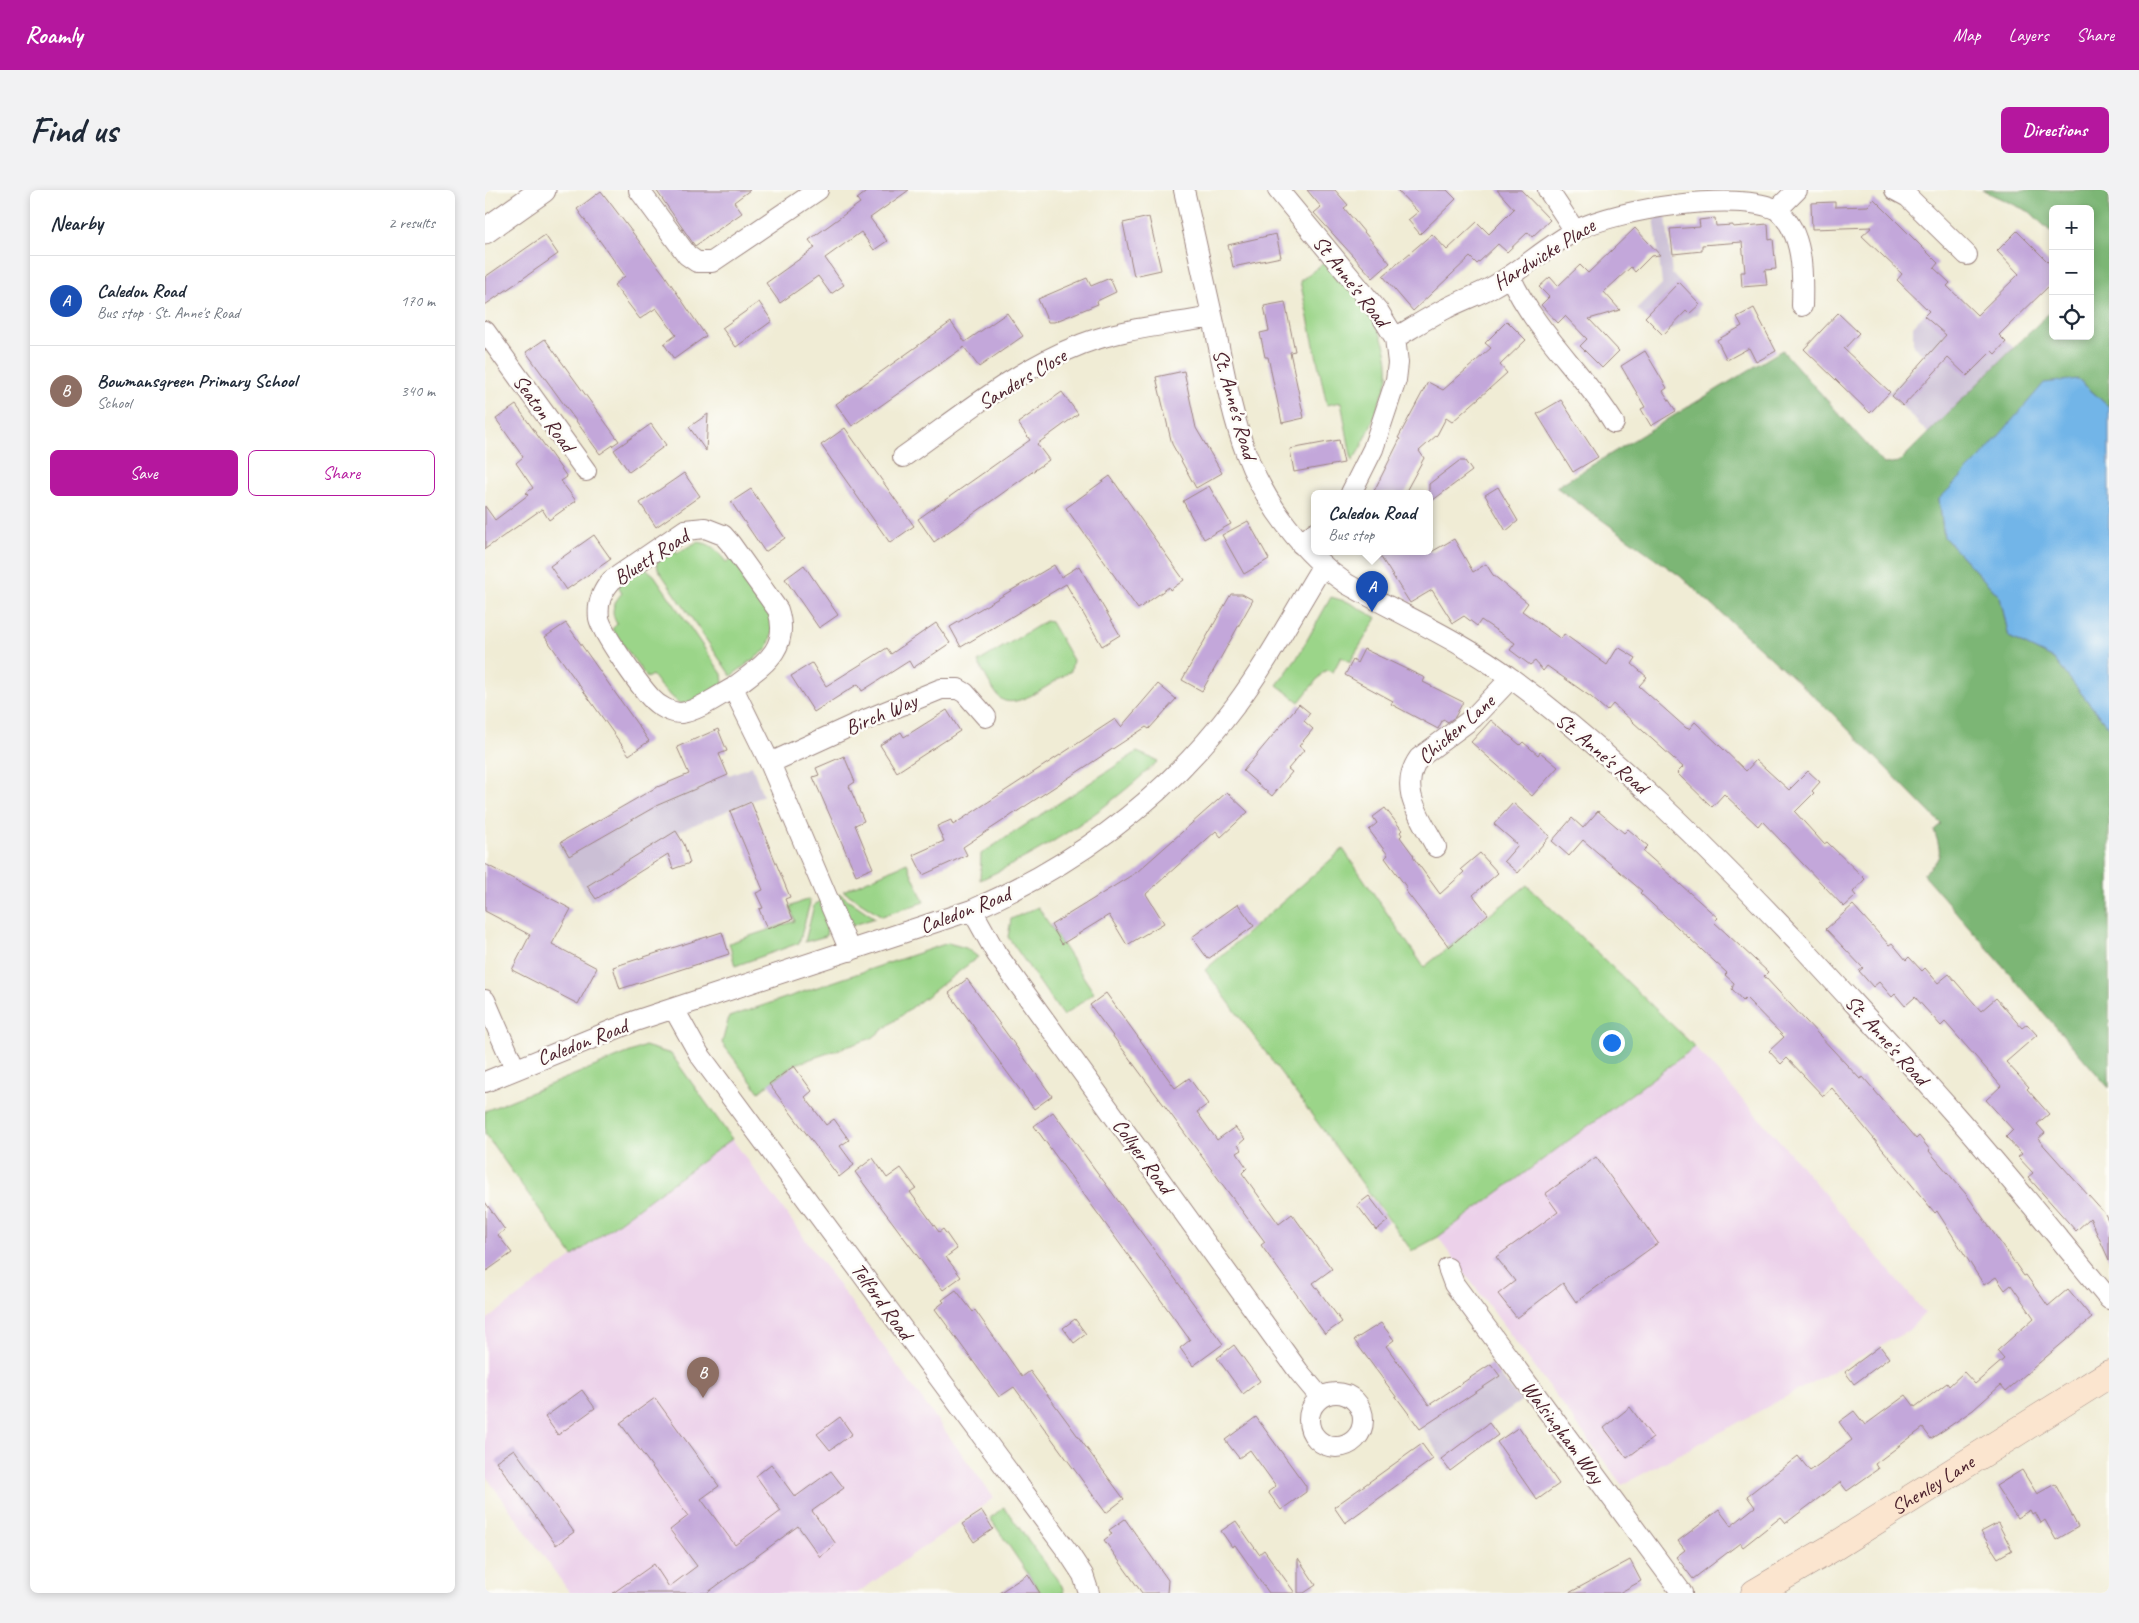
<!DOCTYPE html>
<html lang="en">
<head>
<meta charset="utf-8">
<style>
	:root { --surface:#fff; --page:#f2f2f3; --text:#1f2937; --muted:#747a83; --line:#e0e1e3; --accent:#b5179e }
	body { margin:0; font-family:Caveat,sans-serif; background:var(--page); color:var(--text) }
	.controls { position:absolute; right:15px; top:15px; display:grid; overflow:hidden; border-radius:8px; box-shadow:0 2px 8px #0003 }
	.controls button { width:45px; height:45px; display:grid; place-items:center; padding:0; border:0; border-bottom:1px solid var(--line); background:var(--surface); color:var(--text); font:25px sans-serif }
	.you { position:absolute; left:1126px; top:852px; width:18px; height:18px; margin:-12px; border:4px solid #fff; border-radius:50%; background:#1a73e8; box-shadow:0 0 0 8px #1a73e833 }
	.badge { display:grid; place-items:center; width:32px; height:32px; border-radius:50%; background:var(--accent); color:#fff; font-size:16px; font-weight:700 }
	.pin { position:absolute; translate:-50% -41px; filter:drop-shadow(0 1px 2px #0008) }
	.pin::after { content:''; position:absolute; top:26px; width:18px; height:15px; background:inherit; clip-path:polygon(0 0,100% 0,50% 100%) }
	.popup { position:absolute; left:826px; top:300px; width:122px; height:65px; box-sizing:border-box; display:grid; place-content:center; border-radius:8px; background:var(--surface); filter:drop-shadow(0 1px 4px #0005); font-size:16px; white-space:nowrap; color:var(--muted) }
	.popup b { font-size:19px; color:var(--text) }
	.popup::after { content:''; position:absolute; left:50%; top:100%; margin-left:-10px; border:10px solid transparent; border-top-color:var(--surface) }
	.list { margin:0; padding:0; list-style:none }
	h2 { display:flex; justify-content:space-between; align-items:center; height:65px; margin:0; padding:0 20px; font-size:21px }
	h2 small { font-size:16px; font-weight:400; color:var(--muted) }
	.list li { display:grid; grid-template-columns:32px 1fr auto; gap:15px; align-items:center; box-sizing:border-box; height:90px; padding:0 20px; border-top:1px solid var(--line) }
	.list b { display:block; font-size:19px; white-space:nowrap }
	.list p { margin:0; font-size:16px; white-space:nowrap; color:var(--muted) }
	.list em { font-size:16px; font-style:normal; color:var(--muted) }
	.actions { display:flex; gap:10px; padding:15px 20px }
	.actions a { flex:1; padding:11px 0; border:1px solid var(--accent); border-radius:8px; text-align:center; font-size:18px; color:var(--accent) }
	.actions .main { background:var(--accent); color:#fff }
	.icon { flex:none; width:28px; height:28px; fill:none; stroke:currentColor; stroke-width:2; stroke-linecap:round; stroke-linejoin:round }
	.map { position:relative; flex:none; width:1624px; height:1403px; overflow:hidden; border-radius:8px }
	header { display:flex; align-items:center; gap:30px; box-sizing:border-box; height:70px; padding:0 25px; background:var(--accent); color:#fff }
	header strong { font-size:24px }
	nav { display:flex; gap:28px; margin-inline-start:auto; font-size:18px }
	.intro { display:flex; align-items:center; justify-content:space-between; box-sizing:border-box; height:120px; padding:0 30px }
	h1 { margin:0; font-size:35px }
	.button { padding:12px 22px; border-radius:8px; background:var(--accent); color:#fff; font-size:18px; font-weight:700 }
	main { display:flex; gap:30px; padding:0 30px }
	aside { flex:1; background:var(--surface); border-radius:8px; box-shadow:0 2px 8px #0003 }
	.map>svg:first-child { display:block }
</style>
</head>
<body>
<header>
<strong>Roamly</strong>
<nav><a>Map</a><a>Layers</a><a>Share</a></nav>
</header>
<div class="intro"><h1>Find us</h1><a class="button">Directions</a></div>
<main>
<aside>
<h2>Nearby<small>2 results</small></h2>
<ul class="list">
<li><span class="badge" style="background:#1a4fb4">A</span><div><b>Caledon Road</b><p>Bus stop · St. Anne's Road</p></div><em>170 m</em></li>
<li><span class="badge" style="background:#8d6e63">B</span><div><b>Bowmansgreen Primary School</b><p>School</p></div><em>340 m</em></li>
</ul>
<div class="actions"><a class="main">Save</a><a>Share</a></div>
</aside>
<div class="map">
<svg width="1624" height="1403" viewBox="0 0 1624 1403">
	<rect width="100%" height="100%" fill="#fdfcf7"/>
	<filter id="ink" filterUnits="userSpaceOnUse"><feTurbulence type="fractalNoise" baseFrequency=".02" numOctaves="2"/><feDisplacementMap in="SourceGraphic" scale="10" xChannelSelector="R" yChannelSelector="G"/><feConvolveMatrix kernelMatrix="1 2 1 2 8 2 1 2 1" color-interpolation-filters="sRGB"/></filter>
	<filter id="wash" filterUnits="userSpaceOnUse"><feTurbulence type="fractalNoise" baseFrequency=".0096" numOctaves="4" result="noise"/><feDisplacementMap in="SourceGraphic" scale="20" xChannelSelector="R" yChannelSelector="G"/><feGaussianBlur stdDeviation="1.12" result="paint"/><feColorMatrix in="noise" values="0 0 0 0 0 0 0 0 0 0 0 0 0 0 0 0 0 1.4 0 .05"/><feComposite in="paint" operator="in"/></filter>
	<g filter="url(#wash)">
		<rect width="100%" height="100%" fill="#f0ecd5"/>
		<path fill="#ecd1ea" d="M1210,857L1301,958L1440,1123L1423,1141L1137,1295L953,1047Z
			M247,949L509,1308L372,1403H85L0,1285V1131Z"/>
		<path fill="#cbbfd5" d="M1181,25L1187,84L1215,114L1213,123L1177,145L1152,119L1177,94L1169,26Z
			M1465,98L1529,158L1444,244L1404,203L1440,166L1428,156V136Z
			M237,570L244,585L267,576L278,606L194,641L199,655L106,711L72,655L161,603Z
			M1006,1174L1036,1211L1004,1233L1013,1245L965,1281L930,1226Z"/>
		<path fill="#9bd589" stroke="#727a5a" d="M841,71C868,103 907,140 903,186C902,197 895,209 892,219C885,238 879,255 867,271L856,212L842,215L815,91Z
			M212,352C227,353 232,361 241,372L247,369L286,424L290,435L282,459L246,486L173,379L171,369L188,357L192,363Z
			M159,377L169,385L237,484L238,493L210,511L195,514L176,497L167,485L162,488L127,439L132,434C125,422 128,413 137,403L133,395Z
			M846,407L863,412L892,428L865,472L856,467L848,482L842,480L838,482L814,512L792,495L812,468Z
			M561,431L566,432L588,470L586,481C572,489 532,521 516,509C509,503 498,481 493,472Z
			M652,562L673,571C620,621 561,660 495,690L496,664Z
			M858,659L939,777L1042,695L1210,857L953,1047L927,1061L720,780Z
			M422,673L439,712L397,726L358,701Z
			M355,704L390,728L366,736L349,707Z
			M323,709L325,713L314,753L250,776L244,753L310,731L305,717Z
			M336,711L343,729L341,746L320,752L329,715Z
			M553,717L609,803L578,826L523,747L526,729Z
			M463,753L481,758L493,767L387,848L308,875L274,902L237,853L244,827Z
			M160,856L186,864L247,949L88,1066L0,944V921Z
			M519,1317L577,1396L579,1403H556L505,1328Z"/>
		<path fill="#7cb675" stroke="#636a50" d="M1497,0H1624V217L1593,189L1494,269L1454,309L1459,347L1515,407L1524,447L1569,469L1624,538V898L1438,684C1458,667 1457,664 1449,640L1456,634L1344,520L1195,386L1071,297L1297,160L1399,274L1414,272L1568,119V146H1605V19H1568V44L1545,22Z"/>
		<path fill="#72b5e8" stroke="#5e6a8a" d="M1593,189L1624,217V538L1569,469L1524,447L1515,407L1459,347L1454,309L1494,269L1559,193Z"/>
		<g id="blocks">
			<path fill="#c3a7da" d="M171,0H265L249,12L257,23L210,56Z
				M384,0H424L385,28L402,51L389,60L376,42L340,68L359,95L346,104L333,86L295,113L281,93L330,58L324,50L375,13L372,9Z
				M822,0H850L863,15L859,18L905,73L888,88L829,23L836,17Z
				M912,0H962L971,9L935,44L923,30L933,22Z
				M1012,0H1036L1065,30L1047,47L1043,42L1022,62L1013,54L992,74L985,67L928,121L898,86L947,44L962,60L992,32L1004,44L1029,19Z
				M116,1L179,84L221,146L189,169L179,154L191,145L171,118L155,129L129,95L140,86L92,19Z
				M1389,9L1453,73L1449,78L1465,93L1462,96L1492,125L1534,84L1512,61L1532,41L1568,77V92L1514,145L1521,152L1510,164L1507,161L1482,186L1463,168L1418,216L1407,206L1461,145L1439,126L1444,121L1412,90L1417,84L1377,46L1387,37L1327,39L1326,13L1350,12V17L1383,16Z
				M664,27L676,80L649,86L638,33Z
				M1230,28L1231,36L1248,35V37L1283,34L1284,50L1288,49L1291,79L1280,80L1282,95L1257,97L1256,82H1260L1257,52L1217,55V61L1188,64L1185,39L1215,37L1214,30Z
				M1150,38L1175,65L1166,66L1150,82L1146,77L1119,102L1135,120L1104,129L1134,161L1117,178L1095,156L1102,149L1080,126L1073,133L1056,115L1064,107L1054,97L1065,87L1073,96L1095,75L1103,83Z
				M791,44L796,67L748,77L743,55Z
				M60,45L73,64L0,115V87Z
				M602,88L606,96L625,88L631,102L612,111L613,114L569,132H563L553,109Z
				M1194,92L1215,114L1204,124L1201,121L1178,145L1160,127Z
				M274,112L287,131L251,157L237,138Z
				M800,112L810,161L805,162L819,228L797,233L783,167H780L775,143L784,141L779,116Z
				M1269,118L1291,161L1271,172L1264,158L1242,170L1232,150L1257,136L1252,127Z
				M522,123L538,146L494,177L479,157L367,236L351,214L466,132L480,152Z
				M1353,123L1374,143L1359,159L1405,202L1385,223L1319,159Z
				M1022,131L1041,150L1015,175L1022,183L967,232L961,228L952,245L934,261L939,268L920,303H888L915,249L913,248L943,192L958,200L1006,158L1000,153Z
				M60,149L134,251L115,264L41,162Z
				M1160,161L1182,198L1178,201L1191,221L1166,236L1156,219L1160,217L1136,176Z
				M699,181L711,238L737,283L711,298L687,254L671,187Z
				M577,202L593,224L552,254L564,270L449,352L433,329L545,250L533,233Z
				M1076,210L1113,267L1088,282L1052,224Z
				M31,215L82,287L76,291L91,311L64,330L57,319L0,359V316L10,330L43,305L41,303L48,298L31,273L38,267L11,229Z
				M223,224L221,261L204,237Z
				M166,234L181,255L144,282L129,260Z
				M360,238L429,336L405,353L336,255Z
				M854,250L859,273L809,282L805,259Z
				M974,271H980L987,281L944,313V294Z
				M199,283L215,306L171,337L155,313Z
				M625,286L699,390L685,400L684,397L653,419L581,318Z
				M724,296L746,334L719,349L698,311Z
				M1013,297L1033,331L1021,341L1000,305Z
				M266,299L300,348L280,362L246,312Z
				M763,331L784,369L759,384L737,345Z
				M109,345L126,369L81,400L65,376Z
				M969,349L988,382L1001,374L1008,385L1043,413L1037,421L1076,449L1079,444L1122,475L1133,457L1151,468L1147,474L1162,487L1154,496L1201,538L1204,539L1210,532L1261,581L1271,570L1304,600L1323,581L1335,592L1327,601L1329,603L1310,622L1339,654L1342,652L1380,689L1368,702L1371,706L1359,717L1277,631L1273,636L1239,604L1227,617L1192,583L1198,577L1128,514L1122,521L1106,507L1062,476L1058,481L1050,471L1045,475L1025,460L1030,453L996,430L992,436L979,426L968,433L947,400L925,413L892,361H948Z
				M319,375L353,425L334,438L300,389Z
				M569,375L576,387L594,376L635,445L617,456L581,394L476,457L465,437Z
				M746,404H757L768,410L717,501L697,490Z
				M81,433L164,551L144,565L60,447Z
				M451,433L465,453L428,478L424,471L377,501L373,494L329,522L306,486L327,473L341,496L402,458L406,464Z
				M879,459L940,488L938,492L978,512L970,527L963,532L958,529L953,539L906,514L908,511L860,485L868,470L872,473Z
				M673,494L691,509L664,539L661,537L478,657L482,665L438,685L428,665L459,651L452,636L466,630L468,635L630,529L636,537Z
				M814,514L825,523L819,531L828,539L814,556L819,560L803,579L807,582L787,606L758,581Z
				M462,520L475,541L412,582L395,555L416,542L419,547Z
				M1006,530L1035,555L1038,552L1053,565L1055,562L1073,577L1047,606L986,552Z
				M233,539L242,561L234,564L243,585L173,615L84,666L76,652L170,598L204,584L192,557Z
				M359,566L370,592L364,596L379,631L370,635L388,678L371,685L328,587L334,585L331,578Z
				M742,602L763,622L736,647L731,641L661,704L679,733L642,755L624,725L577,754L566,735L652,682Z
				M266,612L305,707L300,709L308,729L282,739L274,719L278,718L271,703L278,700L245,621Z
				M1028,613L1065,646L1033,683L1019,671L1033,655L1009,634Z
				M900,618L917,640L915,642L917,645L915,647L929,666L928,667L955,704L979,682L976,679L995,663L1013,683L988,705L1003,724L964,757L920,700L922,698L900,668L903,665L884,640L892,633L888,627Z
				M1113,621L1139,643L1143,639L1163,656L1158,661L1233,728L1229,732L1283,782L1279,786L1375,889L1378,887L1431,949L1434,946L1445,960L1444,961L1481,1004L1539,1086L1541,1085L1563,1116L1583,1099L1607,1128L1521,1201L1516,1195L1488,1220L1446,1249L1438,1238L1390,1274L1393,1279L1362,1301L1355,1292L1301,1333L1296,1327L1258,1357L1255,1353L1208,1389L1191,1367L1200,1360L1193,1351L1234,1320L1246,1336L1270,1317L1262,1306L1313,1266L1325,1281L1367,1250L1354,1232L1369,1221L1380,1235L1421,1205L1430,1217L1462,1193L1464,1196L1479,1182L1490,1194L1519,1169L1512,1161L1549,1128L1526,1095L1520,1100L1511,1087L1499,1095L1452,1021L1450,1023L1347,898L1338,906L1302,868L1296,874L1284,861L1299,847L1261,808L1258,811L1247,799L1249,793L1240,785L1242,783L1155,703L1157,701L1098,650L1084,666L1067,651L1087,628L1098,638Z
				M191,641L199,654L205,673L188,679L183,664L111,709L102,696Z
				M0,674L86,719L67,754L112,778L93,814L27,780L45,745L0,721Z
				M753,714L769,736L723,769L707,747Z
				M1368,715L1404,755L1407,753L1421,770L1424,767L1437,781L1440,778L1453,793L1464,784L1496,821L1511,808L1537,838L1542,834L1552,845L1521,872L1544,897L1542,899L1564,924L1552,934L1560,943L1553,949L1620,1024L1624,1032V1070L1605,1028L1591,1041L1543,987L1548,983L1533,967L1537,964L1521,947L1528,940L1501,910L1516,896L1497,874L1460,832L1456,836L1430,807L1420,816L1410,804L1407,807L1394,792L1388,797L1374,781L1378,778L1341,739Z
				M237,742L244,764L135,799L128,777Z
				M482,789L567,906L549,919L464,803Z
				M621,803L690,898L704,888L723,914L712,922L732,950L750,937L760,949L753,955L757,960L752,963L762,978L757,983L794,1034L807,1024L847,1079L828,1093L857,1132L840,1144L776,1055L780,1052L605,815Z
				M309,876L327,901L320,907L341,935L349,929L364,950L355,956L369,975L354,987L284,894Z
				M568,922L738,1154L708,1176L695,1158L705,1150L549,936Z
				M1111,967L1173,1053L1091,1112L1078,1093L1032,1128L1013,1104L1030,1091L1011,1067L1073,1022L1060,1004Z
				M388,968L402,988L416,978L431,998L425,1002L454,1042L458,1039L472,1059L461,1067L476,1087L458,1100L370,982Z
				M884,1006L903,1031L891,1040L872,1015Z
				M0,1012L20,1040L13,1045L27,1063L0,1082Z
				M471,1100L488,1122L490,1120L537,1187L545,1181L639,1309L621,1323L529,1197L514,1207L450,1119L459,1112L457,1110Z
				M590,1129L601,1144L589,1153L578,1138Z
				M896,1133L909,1150L901,1156L944,1215L1006,1174L1015,1186L935,1239L869,1150Z
				M749,1155L775,1191L758,1204L732,1168Z
				M1395,1156L1404,1168L1369,1194L1360,1182Z
				M97,1200L110,1218L73,1245L60,1227Z
				M170,1208L234,1296L216,1309L250,1355L296,1321L271,1286L286,1274L310,1307L346,1281L359,1298L327,1321L351,1354L335,1367L313,1336L222,1403H128L169,1374L184,1397L212,1376L185,1340L203,1326L135,1233Z
				M1145,1217L1168,1248L1142,1268L1119,1238Z
				M355,1227L367,1244L345,1260L332,1244Z
				M771,1227L821,1296V1302L796,1320L783,1302L791,1296L765,1260L754,1268L740,1250Z
				M1004,1233L1013,1245L965,1281L956,1269Z
				M1034,1237L1074,1294L1052,1310L1012,1252Z
				M937,1254L948,1269L860,1333L849,1317Z
				M29,1259L89,1342L71,1355L11,1271Z
				M1537,1280L1552,1304L1570,1294L1593,1337L1571,1350L1560,1330L1556,1333L1550,1322L1547,1324L1545,1320L1532,1328L1511,1296Z
				M497,1321L508,1339L489,1352L477,1334Z
				M640,1329L683,1390L682,1403H657L619,1350L627,1344L624,1340Z
				M751,1331L774,1364L779,1360L810,1403H784L750,1355L747,1357L736,1341Z
				M1513,1333L1527,1360L1513,1368L1496,1342Z
				M813,1368L831,1395L819,1403H813Z
				M1145,1370L1156,1391L1134,1403H1084Z
				M543,1384L555,1403H514Z"/>
		</g>
	</g>
	<g filter="url(#ink)">
		<use href="#blocks" fill-opacity="0" stroke="#9d8680" stroke-width="1"/>
		<g fill="none" stroke-linecap="round" stroke-linejoin="round">
			<defs>
				<path id="minor" d="M154,0L202,65L212,72H227L333,0
					M699,0C709,46 720,92 730,138C739,180 746,223 761,263C780,314 818,364 862,394C917,425 977,451 1027,489C1134,568 1227,662 1318,758C1369,814 1421,869 1471,926C1524,986 1573,1048 1624,1109
					M793,0L894,122L910,148L913,173L911,190L888,259L866,303
					M1063,0L1090,41
					M1410,0L1423,7L1482,65
					M1292,20L1312,0
					M1025,86C1050,142 1098,182 1129,233
					M0,141L101,281
					M910,148C927,138 944,127 962,118C977,110 993,105 1007,97C1036,81 1062,56 1092,40C1132,19 1254,0 1292,20C1319,42 1318,84 1317,116
					M418,267C475,227 532,179 597,154C639,138 684,135 727,127
					M816,354L830,342
					M248,498C276,476 306,461 293,420L245,353L238,345L220,338L200,340L127,390C117,401 112,412 114,428C117,443 154,495 166,508C173,516 186,523 196,523C213,521 233,506 248,498L285,573L365,761
					M285,573L368,535L456,499H473L480,503L501,527
					M951,657C936,628 912,599 934,568L988,528L1026,488
					M487,720L511,763L814,1182L835,1207
					M0,810L30,879
					M189,819L214,864L583,1362L598,1385L604,1403
					M0,892L150,831L487,720C592,674 681,608 750,516C783,472 809,422 838,375
					M963,1078L969,1094L1197,1403
					M824 1230a27 27 0 1 1 54 0a27 27 0 1 1-54 0Z"/>
				<path id="tertiary" d="M0,41L58,0"/>
				<g id="secondary">
					<path id="s1" d="M1270,1403L1347,1358L1624,1184"/>
				</g>
			</defs>
			<use href="#minor" stroke="#9d8680" stroke-width="22"/>
			<use href="#tertiary" stroke="#9d8680" stroke-width="27"/>
			<use href="#secondary" stroke="#9d8680" stroke-width="29"/>
			<use href="#minor" stroke="#fff" stroke-width="20"/>
			<use href="#tertiary" stroke="#fff" stroke-width="25"/>
			<use href="#secondary" stroke="#fbe5cf" stroke-width="28"/>
		</g>
	</g>
	<g text-anchor="middle" stroke-width="5" stroke-linejoin="round" paint-order="stroke">
		<g font-size="21" fill="#4a1f2b" stroke="#fdfcf7">
			<text transform="translate(1059 64) rotate(-32)" y="7">Hardwicke Place</text>
			<text transform="translate(866 91) rotate(52)" y="7">St Anne's Road</text>
			<text transform="translate(537 189) rotate(-31)" y="7">Sanders Close</text>
			<text transform="translate(750 214) rotate(74)" y="7">St. Anne's Road</text>
			<text transform="translate(59 223) rotate(54)" y="7">Seaton Road</text>
			<text transform="translate(166 367) rotate(-33)" y="7">Bluett Road</text>
			<text transform="translate(396 524) rotate(-23)" y="7">Birch Way</text>
			<text transform="translate(971 539) rotate(-41)" y="7">Chicken Lane</text>
			<text transform="translate(1117 563) rotate(40)" y="7">St. Anne's Road</text>
			<text transform="translate(480 720) rotate(-21)" y="7">Caledon Road</text>
			<text transform="translate(1402 850) rotate(48)" y="7">St. Anne's Road</text>
			<text transform="translate(97 852) rotate(-21)" y="7">Caledon Road</text>
			<text transform="translate(658 966) rotate(54)" y="7">Collyer Road</text>
			<text transform="translate(397 1111) rotate(54)" y="7">Telford Road</text>
			<text transform="translate(1078 1242) rotate(53)" y="7">Walsingham Way</text>
			<text dy="7" stroke="none"><textPath href="#s1" startOffset="208">Shenley Lane</textPath></text>
		</g>
	</g>
</svg>
<div class="controls">
<button>+</button>
<button>−</button>
<button><svg class="icon" aria-label="locate" viewBox="0 0 24 24"><circle cx="12" cy="12" r="6"/><path d="M12 2v4M12 18v4M2 12h4M18 12h4"/></svg></button>
</div>
<div class="you"></div>
<div class="pin badge" style="left:887px;top:422px;background:#1a4fb4">A</div>
<div class="popup"><b>Caledon Road</b>Bus stop</div>
<div class="pin badge" style="left:218px;top:1208px;background:#8d6e63">B</div>
</div>
</main>
</body>
</html>
